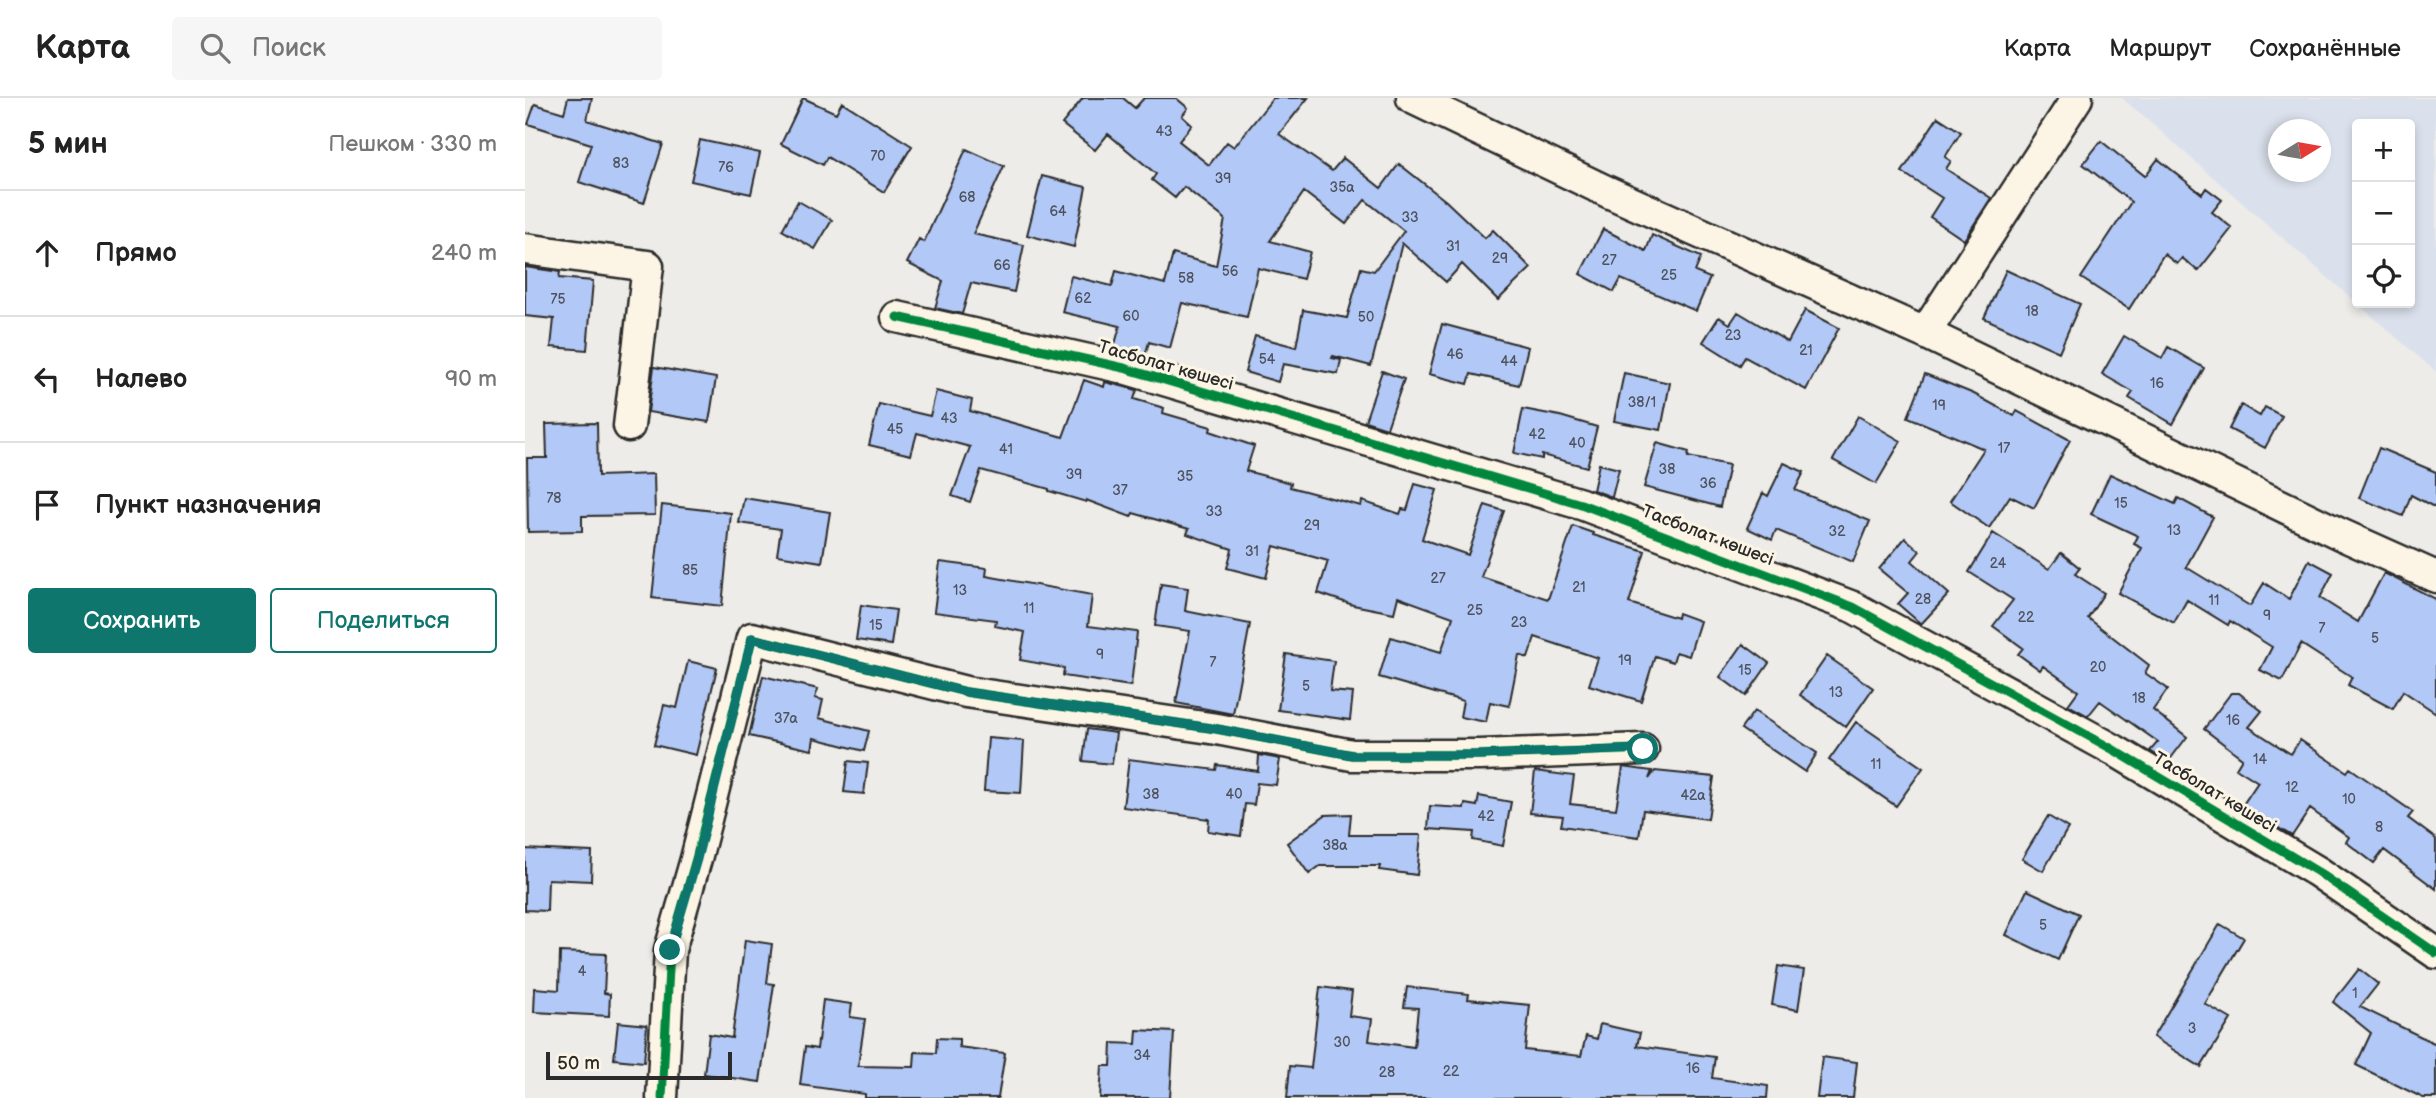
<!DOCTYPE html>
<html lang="ru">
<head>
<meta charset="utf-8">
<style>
	:root { --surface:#fff; --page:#f6f6f6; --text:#222; --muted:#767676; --line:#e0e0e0; --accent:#0f766e }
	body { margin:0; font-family:"Balsamiq Sans",sans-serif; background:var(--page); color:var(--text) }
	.controls { position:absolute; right:21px; top:21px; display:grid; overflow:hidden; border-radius:7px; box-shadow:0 4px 10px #0003 }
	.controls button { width:63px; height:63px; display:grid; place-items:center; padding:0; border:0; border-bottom:2px solid var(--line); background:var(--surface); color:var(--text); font:35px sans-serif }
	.compass { position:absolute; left:1743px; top:21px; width:63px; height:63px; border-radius:50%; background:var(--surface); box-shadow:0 4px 10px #0003; rotate:79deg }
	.scale { position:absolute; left:21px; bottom:18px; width:186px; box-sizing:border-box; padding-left:7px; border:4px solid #2b2b2b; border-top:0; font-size:19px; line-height:24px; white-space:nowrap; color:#2b2b2b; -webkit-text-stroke:5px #fcf5e5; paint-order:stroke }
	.stop { position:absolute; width:21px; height:21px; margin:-16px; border:5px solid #0f766e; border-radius:50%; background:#fff }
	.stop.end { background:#0f766e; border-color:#fff; box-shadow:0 2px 7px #0008 }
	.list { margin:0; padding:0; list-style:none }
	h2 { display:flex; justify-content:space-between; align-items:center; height:91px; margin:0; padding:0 28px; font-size:30px }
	h2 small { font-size:23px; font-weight:400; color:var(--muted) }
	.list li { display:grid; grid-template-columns:46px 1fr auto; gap:21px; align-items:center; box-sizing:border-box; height:126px; padding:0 28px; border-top:2px solid var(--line) }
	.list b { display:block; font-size:26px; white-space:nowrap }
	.list em { font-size:23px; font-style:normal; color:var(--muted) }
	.actions { display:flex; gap:14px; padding:21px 28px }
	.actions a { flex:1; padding:16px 0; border:2px solid var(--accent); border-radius:7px; text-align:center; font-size:24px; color:var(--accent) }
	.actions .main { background:var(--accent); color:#fff }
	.icon { flex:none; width:38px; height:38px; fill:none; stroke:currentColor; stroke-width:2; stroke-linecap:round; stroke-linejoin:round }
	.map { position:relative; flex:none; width:1911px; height:1000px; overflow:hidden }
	header { display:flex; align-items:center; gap:42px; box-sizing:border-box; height:98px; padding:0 35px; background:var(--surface); border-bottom:2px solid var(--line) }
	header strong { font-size:33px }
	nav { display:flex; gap:38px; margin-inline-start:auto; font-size:24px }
	.search { width:490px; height:63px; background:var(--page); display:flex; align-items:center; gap:18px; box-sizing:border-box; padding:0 24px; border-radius:7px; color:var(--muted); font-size:26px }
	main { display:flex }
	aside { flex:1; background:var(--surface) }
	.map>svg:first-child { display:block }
</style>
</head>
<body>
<header>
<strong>Карта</strong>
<div class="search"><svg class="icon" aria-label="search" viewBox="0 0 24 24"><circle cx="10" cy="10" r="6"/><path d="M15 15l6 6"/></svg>Поиск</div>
<nav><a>Карта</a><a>Маршрут</a><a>Сохранённые</a></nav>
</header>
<main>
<aside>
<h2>5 мин<small>Пешком · 330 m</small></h2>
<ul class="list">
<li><svg class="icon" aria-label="ahead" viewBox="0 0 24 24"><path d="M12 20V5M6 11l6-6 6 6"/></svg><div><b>Прямо</b></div><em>240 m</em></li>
<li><svg class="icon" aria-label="left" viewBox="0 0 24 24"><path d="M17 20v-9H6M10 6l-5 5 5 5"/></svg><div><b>Налево</b></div><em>90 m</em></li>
<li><svg class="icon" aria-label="arrive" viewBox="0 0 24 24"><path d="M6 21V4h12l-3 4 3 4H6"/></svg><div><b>Пункт назначения</b></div></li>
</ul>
<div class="actions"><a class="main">Сохранить</a><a>Поделиться</a></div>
</aside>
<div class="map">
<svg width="1911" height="1000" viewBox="0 0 1911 1000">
	<rect width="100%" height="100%" fill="#edece8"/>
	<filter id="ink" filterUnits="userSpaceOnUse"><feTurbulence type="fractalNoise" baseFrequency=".0143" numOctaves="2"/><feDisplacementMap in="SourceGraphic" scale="14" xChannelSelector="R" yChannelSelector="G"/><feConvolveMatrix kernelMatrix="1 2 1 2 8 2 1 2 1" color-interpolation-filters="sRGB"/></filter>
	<g filter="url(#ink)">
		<path fill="#dbe1ec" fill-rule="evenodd" d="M1597,0H1911V274ZM1832,26H1885V205H1832ZM1754,32H1796V74H1754Z"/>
		<path fill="#b2c8f6" stroke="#2b2b2b" stroke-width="2" d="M43,0H67L62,22L138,46L119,105L54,84L66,46L3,26L10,6L39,15Z
			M278,0L311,15L317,4L387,48L359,94L302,59L298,67L256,46Z
			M558,0H598L610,10L619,0H651L663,10L657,18L667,27L654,43L684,67L702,44L709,49L748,0H783L754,36L807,73L818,60L856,90L874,66L921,103L960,140L968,132L1006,170L973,202L937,166L921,184L877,145L846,268L808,258L807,260L816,262L813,276L758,266L753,284L720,274L730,238L771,249L778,212L822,220L836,170L849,173L879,133L840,102L821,126L779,94L745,143L785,154L778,181L733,170L722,219L657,205L645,250L624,244L620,258L589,250L595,228L537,214L546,178L587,188L591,173L640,186L648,156L691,168L700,121L659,89L650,100L627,82L631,76L583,36L570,52L537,26Z
			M1413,19L1436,34L1420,59L1426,63L1421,71L1466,100L1439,142L1405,119L1417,100L1377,74Z
			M175,42L235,55L226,96L166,83Z
			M1576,43L1620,78L1633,61L1677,96L1681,90L1697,102L1687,114L1707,130L1673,173L1657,160L1652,166L1639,156L1604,211L1556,180L1606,104L1558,66Z
			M441,51L479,68L448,136L499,147L489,194L446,185L437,216L410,210L418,183L382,165L394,141L399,144Z
			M517,78L561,89L549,149L502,137Z
			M273,103L307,122L290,151L257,132Z
			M1078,131L1121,153L1127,137L1176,159L1170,174L1185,180L1171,213L1096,181L1089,194L1055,176Z
			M0,169L35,174L34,180L68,183L62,252L26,249L29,221L0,218Z
			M1481,172L1555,206L1534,254L1459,220Z
			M1280,212L1314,230L1281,292L1220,259L1215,267L1178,244L1194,219L1205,226L1213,214L1263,244Z
			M917,226L1003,249L994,287L946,276L943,286L904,276Z
			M1599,238L1637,260L1643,249L1679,270L1648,326L1604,300L1608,294L1577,276Z
			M129,269L191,280L184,324L123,314Z
			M857,273L879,281L862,330L840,323Z
			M1099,275L1145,285L1136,332L1089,323Z
			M1400,276L1449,296L1489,318L1492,313L1545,342L1509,410L1485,398L1464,430L1425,403L1459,351L1383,319Z
			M559,282L579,289L580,284L612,292L609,301L639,310L638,315L686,329L685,333L729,348L721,373L766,385L765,389L836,408L837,403L875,416L877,411L882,412L890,386L912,392L897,441L943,457L960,407L979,413L956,479L1023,501L1048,428L1068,435V437L1120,453L1104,505L1152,520L1153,515L1175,523L1164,558L1151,554L1148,564L1130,558L1116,603L1064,587L1073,560L1010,539L1003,560L994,557L984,608L965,604L961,624L935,619L938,603L854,579L866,539L916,554L928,519L873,499L869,515L828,507L793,495L803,463L749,448L741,480L702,470L707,451L662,436L664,431L608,415L606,419L561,402V404L524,393V391L456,372L445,404L427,398L445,349L392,335L386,357L344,347L354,306L405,318L411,293L447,302L445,313L538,339Z
			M1716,307L1735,318L1740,309L1757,318L1740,350L1704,331Z
			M998,311L1035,318L1072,329L1062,369L1017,357V361L989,355Z
			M1333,318L1376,343L1351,386L1308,362Z
			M72,325L73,378L129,376L130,417L57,418V433L3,434L2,360H22L21,326Z
			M1132,345L1164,354L1163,359L1204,367L1195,409L1119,389Z
			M1854,350L1911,374V410L1886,397L1878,418L1834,400Z
			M1259,365L1279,374L1270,392L1345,423L1328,464L1251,432L1247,442L1222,430L1238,395L1243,398Z
			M1074,366L1094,371L1087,399L1068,392Z
			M1585,376L1650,406L1653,400L1688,419L1661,469L1725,508L1739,485L1764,501L1784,462L1808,475L1795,500L1833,524L1859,475L1911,501V615L1878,593L1868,611L1823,587L1827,579L1776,546L1757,583L1735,572L1747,549L1705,523L1703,527L1662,502L1649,525L1593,495L1617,450L1609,446L1613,438L1566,416Z
			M219,400L305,414L297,464L252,457L256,431L214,425Z
			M137,407L206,415L197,508L127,500Z
			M1468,435L1524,471L1536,455L1555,470L1550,476L1579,495L1563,520L1624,567L1620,575L1643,591L1628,612L1662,639L1643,664L1625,653L1633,644L1575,603L1563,618L1543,607L1553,593L1518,568L1515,572L1493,556L1498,550L1468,528L1488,502L1444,474Z
			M1380,440L1395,453L1387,463L1424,496L1396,526L1373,506L1383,495L1354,471Z
			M415,464L462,470L461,478L567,497L563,528L612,534L606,588L538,578L539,570L495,562L500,534L470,528L471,522L409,514Z
			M636,486L663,490L660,513L725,526L708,616L651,605L665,533L630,528Z
			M336,507L371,512L366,547L331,542Z
			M1218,546L1244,565L1221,598L1195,579Z
			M761,556L809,563L805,593L828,595L825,622L753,612Z
			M1302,558L1348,590L1321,629L1275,597Z
			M163,563L192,570L171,657L129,647L139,607L152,610Z
			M238,578L293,591L290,600L298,602L294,620L344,633L339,653L289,640L287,652L224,638Z
			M1706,595H1714L1737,613L1724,629L1766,656L1775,642L1822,674L1825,670L1888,714L1883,720L1911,741V791L1859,752L1849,765L1821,744L1824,739L1785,711L1767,738L1717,708L1733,684L1711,670L1717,660L1679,631Z
			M1229,613L1292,655L1280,674L1216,631Z
			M1331,624L1398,670L1371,708L1304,662Z
			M562,631L591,635L587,666L558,663Z
			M463,640L499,643L496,695L459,693Z
			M734,657L755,661L751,687L732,685L729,707L720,706L716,738L683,733L684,721L598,709L604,661L691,672L692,667L733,673Z
			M323,663L343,665L339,696L319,694Z
			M1098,669L1127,673L1124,681L1130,673L1189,679L1183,721L1118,712L1114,739L1036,728L1038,718L1005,715L1010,673L1049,678L1045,706L1091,711Z
			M954,698L986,704L978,748L948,742L949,734L903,731L905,708L939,710L940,706L952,708Z
			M826,716L824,737H896L892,777L854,772L855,768H795L784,776L762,745L800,717Z
			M1523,718L1543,730L1518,773L1497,761Z
			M0,751L67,754L66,783L23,781L22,813L0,812Z
			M1502,792L1554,816L1533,862L1481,837Z
			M1695,826L1719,840L1680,906L1706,921L1676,969L1628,939Z
			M220,842L247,846L242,885L249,886L235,984L179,976L184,936L207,940Z
			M35,854L81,856L79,895L85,896L84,918L9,914L10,890L34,892Z
			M1253,868L1279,872L1273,912L1247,907Z
			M1834,871L1853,886L1835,909L1911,946V1000H1898L1831,967L1846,935L1808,904Z
			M795,889L827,893L824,918L847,921L844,943L889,949L893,910L879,909L882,889L944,896L943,901L1005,907L1000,952L1056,958L1061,938L1072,941L1075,926L1115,935L1112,948L1190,959L1187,980L1243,988L1242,1000H762L765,968L786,970Z
			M298,902L327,906L325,919L340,921L333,968L389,969L390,954L411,955L412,940L434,941V949L480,955L473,1000H340V996L275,987L280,949L292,951Z
			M93,924L122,927L119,964L89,961Z
			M612,932L649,934L645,1000H575L577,968H586L587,945L611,946Z
			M1297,959L1332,964L1328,1000H1292Z"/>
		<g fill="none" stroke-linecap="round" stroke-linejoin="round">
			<defs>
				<path id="minor" d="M887,0L1083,94L1400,235L1815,436L1911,479
					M0,151L123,168L104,328
					M372,219L599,270L1056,406L1328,509L1589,652L1793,774L1911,855
					M1400,235L1552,0
					M137,1000L145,852L171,761L227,540L441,594L692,631L827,657H955L1118,651"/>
			</defs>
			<use href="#minor" stroke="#2b2b2b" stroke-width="35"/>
			<use href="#minor" stroke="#fcf5e5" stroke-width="30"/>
			<defs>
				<path id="cycleway" d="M372,219L599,270L1056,406L1328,509L1589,652L1793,774L1911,855
					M137,1000L145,852L171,761L227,540L441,594L692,631L827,657H955L1118,651"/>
			</defs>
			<use href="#cycleway" stroke="#fcf5e5" stroke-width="13"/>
			<use href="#cycleway" stroke="#00873e" stroke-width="9"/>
		</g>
	</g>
	<g fill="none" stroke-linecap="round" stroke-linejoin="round" filter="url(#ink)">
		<path stroke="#0f766e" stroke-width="9" d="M145,852L172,761L227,540L441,594L692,631L827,657H955L1118,651"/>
	</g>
	<g text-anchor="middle" stroke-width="6" stroke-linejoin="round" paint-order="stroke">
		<g font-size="14" fill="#4d525e">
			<text x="639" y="38">43</text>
			<text x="353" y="63">70</text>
			<text x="96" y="70">83</text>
			<text x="201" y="74">76</text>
			<text x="698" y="85">39</text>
			<text x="817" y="94">35а</text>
			<text x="442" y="104">68</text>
			<text x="533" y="118">64</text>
			<text x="885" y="124">33</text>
			<text x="928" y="153">31</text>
			<text x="975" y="165">29</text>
			<text x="1084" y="167">27</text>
			<text x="477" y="172">66</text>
			<text x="705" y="178">56</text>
			<text x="1144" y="182">25</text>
			<text x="661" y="185">58</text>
			<text x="558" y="205">62</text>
			<text x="33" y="206">75</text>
			<text x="1507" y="218">18</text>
			<text x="606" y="223">60</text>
			<text x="841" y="224">50</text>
			<text x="1208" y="242">23</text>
			<text x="1281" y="257">21</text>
			<text x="930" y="261">46</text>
			<text x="742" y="266">54</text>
			<text x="984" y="268">44</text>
			<text x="1632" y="290">16</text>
			<text x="1117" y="309">38/1</text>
			<text x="1414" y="312">19</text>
			<text x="424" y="325">43</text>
			<text x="370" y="336">45</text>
			<text x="1012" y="341">42</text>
			<text x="1052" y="350">40</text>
			<text x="1479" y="355">17</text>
			<text x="481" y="356">41</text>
			<text x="1142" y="376">38</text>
			<text x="549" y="381">39</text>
			<text x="660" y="383">35</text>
			<text x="1183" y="390">36</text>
			<text x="595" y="397">37</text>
			<text x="29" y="405">78</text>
			<text x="1596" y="410">15</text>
			<text x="689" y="418">33</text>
			<text x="787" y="432">29</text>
			<text x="1649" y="437">13</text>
			<text x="1312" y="438">32</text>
			<text x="727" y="458">31</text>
			<text x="1473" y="470">24</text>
			<text x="165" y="477">85</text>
			<text x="913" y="485">27</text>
			<text x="1054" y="494">21</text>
			<text x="435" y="497">13</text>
			<text x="1398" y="506">28</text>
			<text x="1689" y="507">11</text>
			<text x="504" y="515">11</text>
			<text x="950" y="517">25</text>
			<text x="1742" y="522">9</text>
			<text x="1501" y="524">22</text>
			<text x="994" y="529">23</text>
			<text x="351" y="532">15</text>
			<text x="1797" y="535">7</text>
			<text x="1850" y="545">5</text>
			<text x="575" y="561">9</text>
			<text x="1100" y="567">19</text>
			<text x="688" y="569">7</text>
			<text x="1573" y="574">20</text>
			<text x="1220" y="577">15</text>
			<text x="781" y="593">5</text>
			<text x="1311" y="599">13</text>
			<text x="1614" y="605">18</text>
			<text x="261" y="625">37а</text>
			<text x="1708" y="627">16</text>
			<text x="1735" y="666">14</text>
			<text x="1351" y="671">11</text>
			<text x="1767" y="694">12</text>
			<text x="626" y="701">38</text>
			<text x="709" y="701">40</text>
			<text x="1168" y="702">42а</text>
			<text x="1824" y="706">10</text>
			<text x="961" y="723">42</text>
			<text x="1854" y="734">8</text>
			<text x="810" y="752">38а</text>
			<text x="1518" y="832">5</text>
			<text x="57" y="878">4</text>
			<text x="1830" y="900">1</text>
			<text x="1667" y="935">3</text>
			<text x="817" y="949">30</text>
			<text x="617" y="962">34</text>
			<text x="1168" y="975">16</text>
			<text x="926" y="978">22</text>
			<text x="862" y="979">28</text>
		</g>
		<g font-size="18" fill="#2b2b2b" stroke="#fcf5e5">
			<text transform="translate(641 267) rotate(16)" y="6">Тасболат көшесі</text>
			<text transform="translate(1183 437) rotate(21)" y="6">Тасболат көшесі</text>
			<text transform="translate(1690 694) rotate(31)" y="6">Тасболат көшесі</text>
		</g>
	</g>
</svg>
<div class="controls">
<button>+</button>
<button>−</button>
<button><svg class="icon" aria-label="locate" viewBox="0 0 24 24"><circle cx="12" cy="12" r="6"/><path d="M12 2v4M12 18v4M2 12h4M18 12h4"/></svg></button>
</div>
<svg class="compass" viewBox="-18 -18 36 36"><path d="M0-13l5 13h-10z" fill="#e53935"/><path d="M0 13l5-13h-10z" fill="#767676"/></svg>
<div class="scale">50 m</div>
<div class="stop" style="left:1118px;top:651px"></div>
<div class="stop end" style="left:145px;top:852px"></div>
</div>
</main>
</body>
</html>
